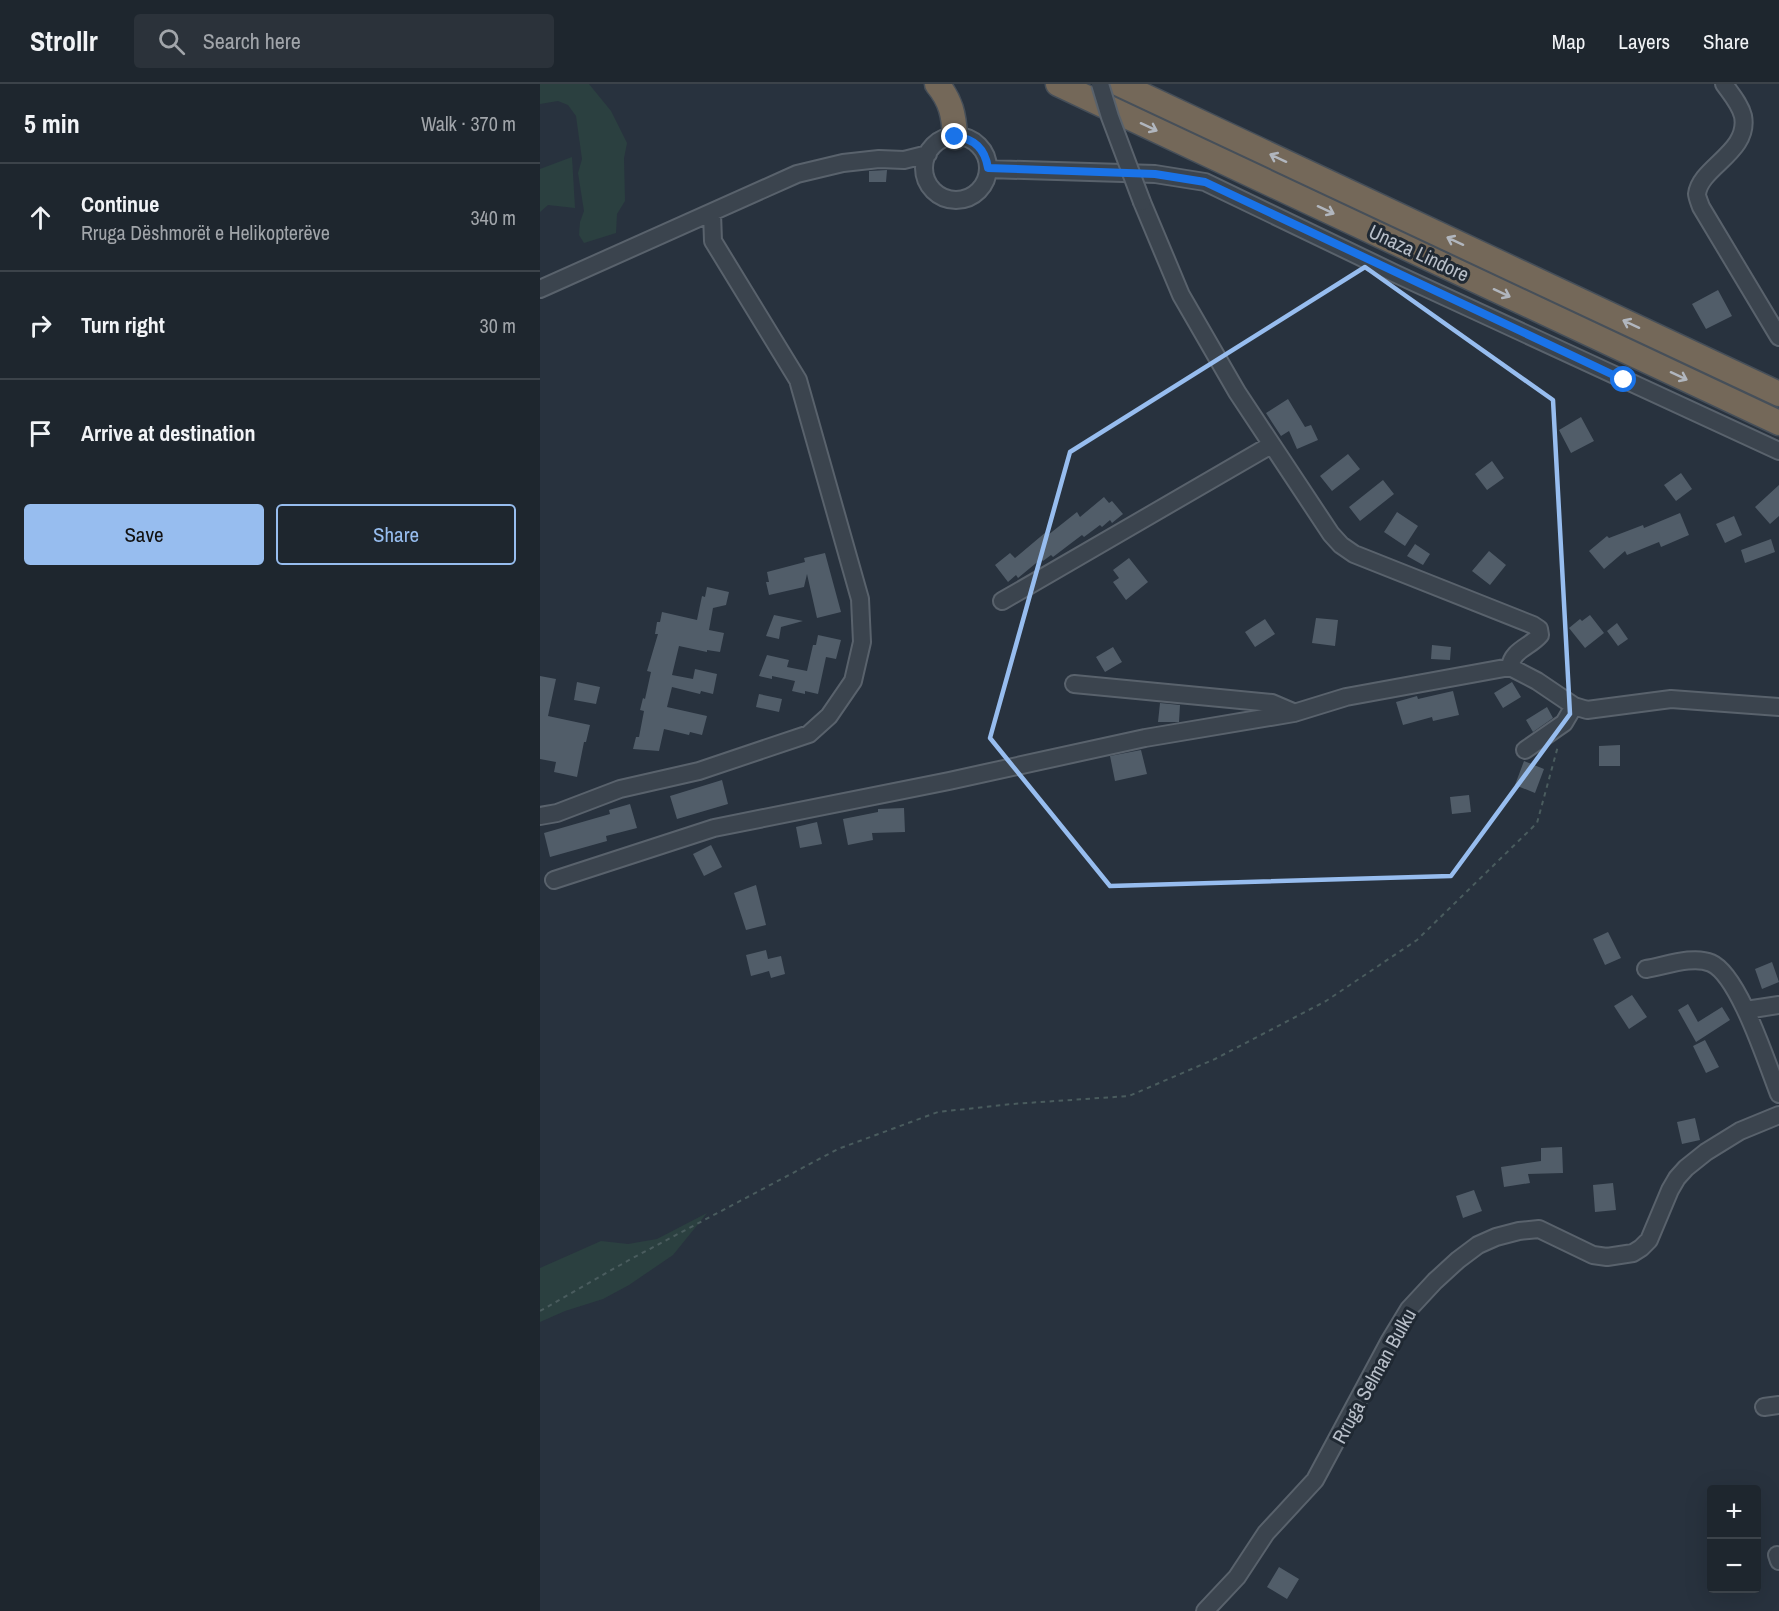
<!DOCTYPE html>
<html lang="en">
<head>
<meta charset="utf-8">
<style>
	:root { --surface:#1e262e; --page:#2b323a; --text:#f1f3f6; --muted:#a1a5aa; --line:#3c434a; --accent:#97bdef }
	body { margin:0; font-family:"Archivo Narrow",sans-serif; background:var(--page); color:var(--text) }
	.controls { position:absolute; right:18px; bottom:18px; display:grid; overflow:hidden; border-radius:6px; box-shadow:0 6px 24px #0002 }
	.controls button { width:54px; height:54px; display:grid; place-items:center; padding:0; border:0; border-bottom:2px solid var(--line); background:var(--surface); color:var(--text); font:30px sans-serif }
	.stop { position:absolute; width:18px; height:18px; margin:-14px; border:4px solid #1a73e8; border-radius:50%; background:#fff }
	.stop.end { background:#1a73e8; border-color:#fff; box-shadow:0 2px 6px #0008 }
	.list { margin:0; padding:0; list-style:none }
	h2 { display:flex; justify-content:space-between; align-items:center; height:78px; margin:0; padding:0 24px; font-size:26px }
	h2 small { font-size:20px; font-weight:400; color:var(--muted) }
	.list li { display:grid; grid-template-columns:39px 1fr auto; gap:18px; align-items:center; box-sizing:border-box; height:108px; padding:0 24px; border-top:2px solid var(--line) }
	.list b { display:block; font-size:22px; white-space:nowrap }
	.list p { margin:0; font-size:20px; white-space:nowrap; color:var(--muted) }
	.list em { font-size:20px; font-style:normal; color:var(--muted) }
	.actions { display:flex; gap:12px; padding:18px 24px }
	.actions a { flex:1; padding:14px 0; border:2px solid var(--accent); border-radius:6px; text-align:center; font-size:21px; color:var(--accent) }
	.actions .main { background:var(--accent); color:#111 }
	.icon { flex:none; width:33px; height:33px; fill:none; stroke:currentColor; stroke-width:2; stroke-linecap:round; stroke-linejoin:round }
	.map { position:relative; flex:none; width:1239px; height:1527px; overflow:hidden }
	header { display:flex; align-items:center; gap:36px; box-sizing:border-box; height:84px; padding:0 30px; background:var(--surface); border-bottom:2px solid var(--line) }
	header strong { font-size:28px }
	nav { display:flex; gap:33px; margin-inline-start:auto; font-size:21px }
	.search { width:420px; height:54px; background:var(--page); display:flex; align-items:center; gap:15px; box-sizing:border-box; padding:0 21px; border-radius:6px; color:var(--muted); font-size:22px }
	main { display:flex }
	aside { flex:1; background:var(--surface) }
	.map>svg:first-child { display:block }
</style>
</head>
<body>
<header>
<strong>Strollr</strong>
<div class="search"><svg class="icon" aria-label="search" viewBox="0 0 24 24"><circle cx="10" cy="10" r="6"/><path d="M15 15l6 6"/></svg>Search here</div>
<nav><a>Map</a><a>Layers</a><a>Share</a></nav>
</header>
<main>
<aside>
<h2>5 min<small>Walk · 370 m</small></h2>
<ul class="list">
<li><svg class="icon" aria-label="ahead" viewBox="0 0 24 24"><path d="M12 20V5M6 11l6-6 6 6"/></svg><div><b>Continue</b><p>Rruga Dëshmorët e Helikopterëve</p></div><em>340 m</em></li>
<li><svg class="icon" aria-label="right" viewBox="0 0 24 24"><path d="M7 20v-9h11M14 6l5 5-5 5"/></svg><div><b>Turn right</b></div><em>30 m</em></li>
<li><svg class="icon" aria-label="arrive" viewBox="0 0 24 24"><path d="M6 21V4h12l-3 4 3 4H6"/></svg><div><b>Arrive at destination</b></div></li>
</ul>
<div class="actions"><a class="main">Save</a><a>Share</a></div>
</aside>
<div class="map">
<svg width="1239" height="1527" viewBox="0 0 1239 1527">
	<rect width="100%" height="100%" fill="#28323e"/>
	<path fill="#2b4040" d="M0,0H49L71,27L87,59L84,74L85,117L77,130L76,149L44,159L39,151L40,138L44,127L38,89L42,75L36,32L28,21L18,17L0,20Z
		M32,73L35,124L8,121L0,128V85Z
		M167,1129L133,1171L89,1201L63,1215L25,1227L0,1238V1184L61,1157L88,1160L117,1155Z"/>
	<path fill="#515d69" d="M347,86L346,98H329V87Z
		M1178,206L1192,232L1166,245L1152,220Z
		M748,315L765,343L771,341L778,356L757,365L749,347L741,352L726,329Z
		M1041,333L1054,357L1031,369L1019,346Z
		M808,370L820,385L792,407L780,392Z
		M952,377L964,394L947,406L935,390Z
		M1141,389L1152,405L1136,417L1124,401Z
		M843,396L854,410L820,437L809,423Z
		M1239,401V432L1230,440L1215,423Z
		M564,413L569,419L572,417L583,430L572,439L570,436L562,443L560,441L544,453L542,451L534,457L513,473L511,471L503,477L501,475L478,494L476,491L468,498L455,481L470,469L475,474L506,448L508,451L537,428L540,433Z
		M857,428L878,442L865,462L844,448Z
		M1140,429L1149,451L1121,463L1119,458L1087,471L1085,467L1064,485L1049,467L1067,452L1069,454L1103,441L1104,444Z
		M1194,432L1202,451L1185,459L1176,440Z
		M1231,455L1235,468L1205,479L1201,466Z
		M875,460L890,470L883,481L867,472Z
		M949,467L966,481L950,501L932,487Z
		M285,469L301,528L277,534L267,490L264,503L229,511L226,498H229L227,488L265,478L264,474Z
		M589,474L608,498L586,516L573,498L579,494L573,486Z
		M167,503L189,508L186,521L173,524L169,546L184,549L180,568L167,566V568L139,562L132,591L153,595L155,585L177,590L173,610L161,607L160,610L132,603L127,623L167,632L162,651L150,648L149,651L124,645L119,667L93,665L96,653H99L104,627L100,626L103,614L105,615L111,588L107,587L118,550H115L117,538H120L122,528L157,536L162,512L165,513Z
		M234,531L263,537L241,543L239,555L226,552Z
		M1050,531L1064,549L1045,564L1029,544L1040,535L1042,537Z
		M776,534L798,536L795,562L772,559Z
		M725,535L735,550L715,563L705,548Z
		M1077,539L1088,555L1078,562L1067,547Z
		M278,551L301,556L296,575L286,573L278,610L265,607V610L252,607L255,597L232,592V595L219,592L227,571L249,576L247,583L267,587L273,561H276Z
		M892,561L911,563L910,576L891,575Z
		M573,563L582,578L565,588L556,573Z
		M0,592L16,595L8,632L50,641L46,658H44L37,693L14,688L16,678L0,675Z
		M37,598L60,603L56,620L34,616Z
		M972,598L981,613L963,624L954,609Z
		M913,607L919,631L893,637L892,633L863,641L856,618L877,612L878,615Z
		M219,610L242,615L239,628L216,623Z
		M620,619L640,621L639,638H618Z
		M1007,623L1013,634L993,648L986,636Z
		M1080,661V682H1059V662Z
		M601,666L607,690L575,697L570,672Z
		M984,677L1004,685L995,709L975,701Z
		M182,696L188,720L137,735L130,712Z
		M929,711L931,728L912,730L910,713Z
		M90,720L97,744L66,752L67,757L10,773L4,749L70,730L69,726Z
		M364,724L365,748L332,749L333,756L308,761L303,735L338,728V725Z
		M277,738L282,760L260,764L256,743Z
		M171,761L182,783L164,792L153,770Z
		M216,801L226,841L206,846L194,809Z
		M1068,848L1081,874L1065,881L1053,855Z
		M226,866L228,875L241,872L245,890L231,894L229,887L211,892L206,871Z
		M1232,878L1239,898L1222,905L1215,885Z
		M1092,911L1107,933L1089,945L1074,922Z
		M1148,920L1158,938L1182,923L1190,936L1156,958L1138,926Z
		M1165,956L1179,983L1166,989L1153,962Z
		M1155,1034L1160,1056L1142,1060L1137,1038Z
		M1022,1063L1023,1089L988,1090L990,1099L964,1103L961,1083L1001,1077V1064Z
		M1073,1099L1076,1126L1055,1128L1053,1101Z
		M934,1106L942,1127L923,1134L916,1112Z
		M739,1483L759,1495L747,1515L727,1503Z"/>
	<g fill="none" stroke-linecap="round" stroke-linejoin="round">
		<defs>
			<path id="minor" d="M1184,0C1191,10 1200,20 1203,32C1210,68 1160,83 1157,110C1157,113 1160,120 1161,123L1239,253
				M384 84a32 32 0 1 1 64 0a32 32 0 1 1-64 0Z
				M448,85L615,90L665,98L856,190L1239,367
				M602,118L641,211L697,308L791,450L801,461L814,470L993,541L999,545L1000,551C990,563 972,566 970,583
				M0,205L257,90L303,79L339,75L364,76L388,70
				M462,517L731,361
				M534,600L732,619L753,628
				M985,666L1024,639L1034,622
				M0,732L17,729L80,705L159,687L269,650L289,632L313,597L322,558L320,515L258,296L173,157L172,129
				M14,796L174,744L409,697L605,654L754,629L806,613L970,583L997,597L1034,622L1047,626L1131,615L1239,623
				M1106,885C1125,882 1153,871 1171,879C1199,891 1227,980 1239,1010
				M1206,926L1239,921
				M1224,1323L1239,1321
				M1237,1471L1239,1477
				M665,1527L697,1493L726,1449L775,1396L849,1258L869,1225L895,1197L918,1176L938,1161L956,1153L979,1147L999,1145L1053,1171L1067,1173L1093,1169L1101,1164L1109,1156L1130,1106L1137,1094L1146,1084L1166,1068L1200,1047L1239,1031"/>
			<path id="highway" d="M397,0C411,17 414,31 415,53
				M518,0L1239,339
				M579,0L1239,310"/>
		</defs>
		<use href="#minor" stroke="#59626c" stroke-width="20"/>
		<use href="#highway" stroke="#464f59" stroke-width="27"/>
		<path stroke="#4a5c5e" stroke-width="2" stroke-dasharray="4.5 4.5" stroke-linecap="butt" d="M0,1227L89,1176L298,1065L398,1028L472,1020L589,1012L675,975L786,917L877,856L997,739L1018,662"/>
		<use href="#minor" stroke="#3b444e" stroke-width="16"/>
		<use href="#highway" stroke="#746859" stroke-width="24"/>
		<defs>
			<path id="minor-bridge" d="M560,0L570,33L602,118"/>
		</defs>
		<use href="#minor-bridge" stroke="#59626c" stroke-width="20" stroke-linecap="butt"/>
		<use href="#minor-bridge" stroke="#3b444e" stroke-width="16"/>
	</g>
	<defs><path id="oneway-shaft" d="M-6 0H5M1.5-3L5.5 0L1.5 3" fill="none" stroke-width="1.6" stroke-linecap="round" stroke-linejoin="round" transform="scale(1.5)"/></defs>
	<g stroke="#b1b6be">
		<use href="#oneway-shaft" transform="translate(609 43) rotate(25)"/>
		<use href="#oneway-shaft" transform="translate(738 74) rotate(-155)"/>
		<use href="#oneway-shaft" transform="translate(786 126) rotate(25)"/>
		<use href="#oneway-shaft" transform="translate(915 157) rotate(-155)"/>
		<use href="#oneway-shaft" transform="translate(962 209) rotate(25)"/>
		<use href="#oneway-shaft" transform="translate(1091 240) rotate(-155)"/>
		<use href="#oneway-shaft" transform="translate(1139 292) rotate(25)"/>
	</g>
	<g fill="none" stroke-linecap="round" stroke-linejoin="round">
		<path stroke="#1a73e8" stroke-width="8" d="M415,53C434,54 445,65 448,84L615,90L665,98L1084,296"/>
	</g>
	<path fill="none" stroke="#97bdef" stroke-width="4.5" stroke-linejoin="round" d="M825,183L1013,316L1030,630L911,792L570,802L450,654L530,368Z"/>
	<g text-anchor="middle" stroke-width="6" stroke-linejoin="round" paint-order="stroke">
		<g font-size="20" fill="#b8bfc9" stroke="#202933">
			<text transform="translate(879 169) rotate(25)" y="7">Unaza Lindore</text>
			<text transform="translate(834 1292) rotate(-61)" y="7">Rruga Selman Bulku</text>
		</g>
	</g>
</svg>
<div class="controls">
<button>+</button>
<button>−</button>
</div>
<div class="stop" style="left:1084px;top:296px"></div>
<div class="stop end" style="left:415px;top:53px"></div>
</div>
</main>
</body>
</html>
